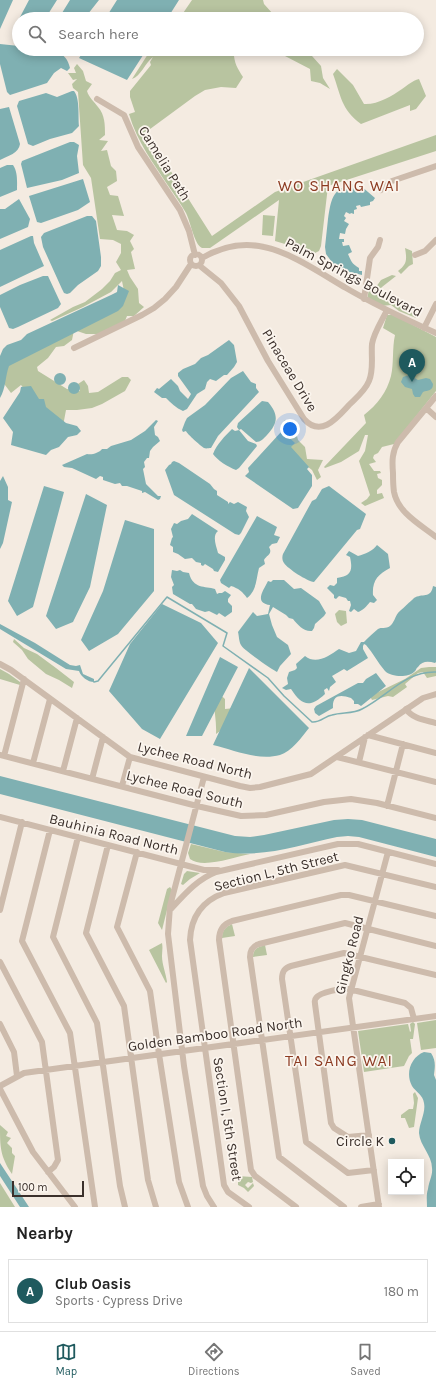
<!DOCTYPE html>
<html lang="en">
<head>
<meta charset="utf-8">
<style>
	:root { --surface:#fff; --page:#f2f2f2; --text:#222; --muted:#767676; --line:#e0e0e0; --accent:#1f5a5e }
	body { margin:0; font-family:Karla,sans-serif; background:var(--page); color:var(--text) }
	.controls { position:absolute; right:12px; bottom:12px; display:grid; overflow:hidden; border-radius:0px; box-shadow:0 2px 10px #0003 }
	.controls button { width:36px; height:36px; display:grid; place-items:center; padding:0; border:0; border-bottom:1px solid var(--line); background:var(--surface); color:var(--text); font:20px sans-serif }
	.scale { position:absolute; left:12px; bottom:10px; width:72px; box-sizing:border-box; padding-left:4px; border:2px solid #3b302b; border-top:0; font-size:11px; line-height:14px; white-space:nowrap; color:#3b302b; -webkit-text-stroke:3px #fbf5ee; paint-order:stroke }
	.you { position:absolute; left:290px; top:429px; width:14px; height:14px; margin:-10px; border:3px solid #fff; border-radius:50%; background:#1a73e8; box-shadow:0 0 0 6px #1a73e833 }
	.badge { display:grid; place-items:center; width:26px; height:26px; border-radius:50%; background:var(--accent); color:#fff; font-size:13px; font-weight:700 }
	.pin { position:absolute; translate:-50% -33px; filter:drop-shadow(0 1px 2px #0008) }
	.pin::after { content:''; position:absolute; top:21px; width:14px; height:12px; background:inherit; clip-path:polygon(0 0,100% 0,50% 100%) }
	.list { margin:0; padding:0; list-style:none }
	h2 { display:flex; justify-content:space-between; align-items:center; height:52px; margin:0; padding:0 16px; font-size:17px }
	h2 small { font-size:13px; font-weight:400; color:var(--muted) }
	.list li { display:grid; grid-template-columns:26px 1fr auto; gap:12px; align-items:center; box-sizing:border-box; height:64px; margin:0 8px 8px; padding:0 8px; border:1px solid var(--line); border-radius:0px }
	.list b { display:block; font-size:15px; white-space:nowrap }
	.list p { margin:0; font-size:13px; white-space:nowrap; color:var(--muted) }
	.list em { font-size:13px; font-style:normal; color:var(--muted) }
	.icon { flex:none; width:22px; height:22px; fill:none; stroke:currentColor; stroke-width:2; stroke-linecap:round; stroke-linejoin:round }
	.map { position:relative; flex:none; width:436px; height:1207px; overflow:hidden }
	.search { position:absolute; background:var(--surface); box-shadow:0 2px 10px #0003; left:12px; right:12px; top:12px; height:44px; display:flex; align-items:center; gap:10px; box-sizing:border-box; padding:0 14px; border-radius:22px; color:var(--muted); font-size:15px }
	.sheet { height:124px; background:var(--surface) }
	nav { display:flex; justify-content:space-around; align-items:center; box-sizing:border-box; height:56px; border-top:1px solid var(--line); background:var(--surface); font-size:11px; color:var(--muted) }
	nav a { display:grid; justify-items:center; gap:2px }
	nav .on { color:var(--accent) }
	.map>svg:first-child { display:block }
</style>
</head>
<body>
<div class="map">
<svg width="436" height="1207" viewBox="0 0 436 1207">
	<rect width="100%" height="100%" fill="#f4ebe1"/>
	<path fill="#b8c4a0" d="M192,0H263L264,4L273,14L271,19H179Z
		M154,49H234C233,61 237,68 243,77L236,88L221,87L205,90L195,96L146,132L212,236L275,192L436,135V151L328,186L321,246L319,251L315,253L275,241L279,200L210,248H202C194,244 191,223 186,213C181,204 175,196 169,187C154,164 137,142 129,114L135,112L130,97V91L151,65L150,62L153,57C145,63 141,76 132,79L148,54Z
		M282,49H298L312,56L321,66L323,78L330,89L320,83L311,81L310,69L285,56L278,50Z
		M77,64L83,71L86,81L92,84L87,91C89,98 94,101 98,107C105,115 105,125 105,135L99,140L108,141L101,151L107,150L111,166L116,171L117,181L107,187L110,195L118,196L124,216L112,215L117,230L127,231L134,235L130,241L134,249L131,252L135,269L127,270L130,277L138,289L139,303L144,307L134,316H127L125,321L98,334H86L74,330L72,340L64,346L56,347L48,358L37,367L38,371L67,389L80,391L78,384L84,380L88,386L89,393L98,392L122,377H128L131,380L125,391L102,404L92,408L77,410H66L63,426L30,396L21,385L11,393L2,381L0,366L124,291L122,281L111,292L83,307L52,321L50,320L73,307L85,302L102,289L110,281L115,273L121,270L116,262L121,253V244L113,240L100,239L91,178L83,165L78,92L73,88L72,84L77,79L73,80L68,73H76L74,68Z
		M337,69L353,85L364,104C377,105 392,96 402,89C408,85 412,81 419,79L426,96L416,109L410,111V105L361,124C341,109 341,96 333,74Z
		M263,215L275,216L273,236L262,235Z
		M405,248L412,251L413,264L409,266L401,274L398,271C407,264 407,260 405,248Z
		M392,275L396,276L382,287L378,293L386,297H393L395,304L406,306L416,318L399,311L391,305L381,306L367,300L369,289L376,287L381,280Z
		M387,315H394L436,337V391L394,444L382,447L378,453L374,455L373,458L376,462L369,464L374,471H380L381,473L377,474L378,478L382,480V485L377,490V494L382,493L384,498L365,506L361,503L367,499L370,495L359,461L365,451L368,435H365L359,451L341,462L325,468L324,467L366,423L364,415C377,405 387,392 391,376C394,364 392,348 395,335L383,328Z
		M285,420L290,421L291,427L295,430L291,435L297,436L298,440L305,447L307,459L323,460L318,470L321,477L317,480L312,470L299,460L294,455L281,425Z
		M339,610L346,611L347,623L341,626L337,622L335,614Z
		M14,639L24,648L37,654L56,668L74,682L72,688L59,680L46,674L28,659L22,650L13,642Z
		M429,667H436V676L427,678L423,672L418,673L405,684L407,687L393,697L388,696L372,700L370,696L405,679L421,668Z
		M0,669L9,674L20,682V685L0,679Z
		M215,690L225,699V709L235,708L231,723L216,734C217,719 212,705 215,690Z
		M191,844L225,852L250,854C234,857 203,869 190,859L188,853Z
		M187,871L200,873L190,879L183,885L181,884L184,874Z
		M170,887L172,890L162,930L158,923L167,889Z
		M232,924L235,936L222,938C222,930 226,927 232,924Z
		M162,943C163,948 162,952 162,956C162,965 166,973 167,982L166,983L149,950Z
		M265,945L267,955L253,957C253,949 258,947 265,945Z
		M436,1020V1048L421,1050L417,1023Z
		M413,1022L415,1024L413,1039H410L412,1053L409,1056L404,1066L364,1072L358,1031L408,1024L410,1032L411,1031L410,1024Z
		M415,1092L418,1098L414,1127L409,1128L405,1118H401V1115L409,1109H413L414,1103L413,1094Z
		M0,1125L8,1132L6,1136L11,1138L7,1143L12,1148V1153L15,1156L12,1174C0,1156 0,1147 0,1125Z
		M238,1176L252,1177L253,1182L251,1183L248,1182L245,1185L248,1188L253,1183L254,1186L248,1192L244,1188L238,1185Z
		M0,1183L15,1207H0Z"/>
	<path fill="#7fb0b2" d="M0,0H13L0,29Z
		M29,0H57L45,19H19Z
		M70,0H99L84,19H71L62,13Z
		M117,0H179L167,19H105Z
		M0,44L19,46V49C37,49 65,44 70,68L67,71L61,68L54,73L47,83L10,95L7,92L0,64Z
		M85,49H147L127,80L79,58Z
		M72,91H74C80,98 78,117 79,126L72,133L50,139L33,146L28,144L17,106L19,101L46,93L57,97Z
		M9,107L20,144C19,153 8,156 0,160V109Z
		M70,142H74L79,145L77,156L79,173L62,180L27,188L21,164L22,161Z
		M7,165H13C18,172 17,182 17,190L0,197V168Z
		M83,179L90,202L78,210L41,223L37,222L29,196Z
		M352,184L361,186L375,198L373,201L370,202V205L361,207L360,205L356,206L357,209L354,210V214L351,213L350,214L346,212L344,216L346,218L344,221L349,224L346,229L345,234L340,233L339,239H344V242H342L343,246L349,245L352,252L348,254C351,261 352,264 359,268V271H362V275L337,269L326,254L325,247C326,238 327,228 328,219C331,200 332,189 352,184Z
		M19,199L30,219L28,227L0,239V209H5Z
		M87,216H92L96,221L101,257V266L98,271L78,285L70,293L67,294L64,293L62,289L43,247L41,237L44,233Z
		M31,236H33L34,243L44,266L0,287V250Z
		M43,276H48L61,304L58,308L18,327L13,329L9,328L0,307V295L20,285Z
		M118,285L129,291L123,306L118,311L9,366C5,377 6,388 0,398V356L3,349L7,345L21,340L27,334L111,295L117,292Z
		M229,340L234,345L237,362L234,367L227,375H224L216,381L210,379L207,382L205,389L197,394L187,409L183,411C176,408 171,403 166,398H162L154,392L157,388L159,389L171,379L178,386L180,391L188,399L191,394L178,376V373L183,369L195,364L201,358L208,355Z
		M243,371L251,382L256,384V388L259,392L218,436L211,448C209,448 206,449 204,448C201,446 187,434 186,431L183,432L182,430L185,422L187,418L205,405L231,378Z
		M54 379a6 6 0 1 1 12 0a6 6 0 1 1-12 0Z
		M409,375L418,380L426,378L430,379L433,384C433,391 428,390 423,392L420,397H415L413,394L412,389L405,387L401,382L403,377Z
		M68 388a6 6 0 1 1 12 0a6 6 0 1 1-12 0Z
		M31,386L39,399H44L46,407L66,423L77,426L81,431L77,435L68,437L59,447L51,450L46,455L11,445L13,432L3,418L20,392L21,387Z
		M262,401L268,402C279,415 278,423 267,435C263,439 261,442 256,442L241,429L239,430L248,441L256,444L257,446L239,468L236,470C228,467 217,460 213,454C217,444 225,436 232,429L235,431L239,430L237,427L238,423Z
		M156,420L158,421L154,427L155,435L158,437L160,441L153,447L150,451L149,458H147L144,462L145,467L143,469L146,484L158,496H161L160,499L158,500L145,492L142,493V491L127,486H122L120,483L115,484L103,480V477L100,476L96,479L72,468L64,467L62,465L87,454C92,455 99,453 102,449H107L111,446L131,440L145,431Z
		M281,432H283L295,443L291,447L309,467L307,469L312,475V486L298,508L293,509L245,476L249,472L248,468Z
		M174,461L179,463L210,484L214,489L217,491V495L228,502V504L230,502L234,504L238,502L247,507L246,511L249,517L241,533L239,535L235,534L174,495L165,470L169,465L171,464L172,462Z
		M3,476L8,487V500L12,502L3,543L0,549V481Z
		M44,486L64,492L33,607L17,616L8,601Z
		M329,486L366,514L360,529L357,530L314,582C307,581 288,569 284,563C282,560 282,557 283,554L312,501L316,499L322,489Z
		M86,494L107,505L90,587L73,622L56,629L46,616Z
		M192,514L218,531C212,536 216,545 218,553L225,557V560L218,572L214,571L213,569L205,564L203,566L201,565V563L196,562L192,558L185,559L178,554L173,552V547L170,545L172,538L173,537L171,529L174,523L177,524L181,521L188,519Z
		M257,516L277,527L274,535L280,537L277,543L272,544L269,547C273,554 267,555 264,560L265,564L259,568C256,579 257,590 247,598C243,592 238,588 231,586L229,588L221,583L220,580Z
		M125,520L154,529V591L118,634L89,651L81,640L103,591Z
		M377,545L388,554L390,568C378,574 372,581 373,595L377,600L374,603L370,602C367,606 362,611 358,612L354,609L351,612L349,611L351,605L350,601H348L346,598L339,596L336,599L334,598V595L327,588L330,585L334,586L337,583V578C351,576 353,571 350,557L346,555L349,551L358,556C365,554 373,551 377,545Z
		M172,570L177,571L180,570L183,572L189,573C193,589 205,586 215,589L217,594L219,593H222L225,591L231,595L228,599V602L232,606V612L225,617L219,613L217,615L209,611L205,612L196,609L192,604H190L173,594L172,587L174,585L171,577Z
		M273,580H284L294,589L301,588L319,601L326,613L324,616L315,624L314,628L312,631C304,632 298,625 293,619L289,618L286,615L273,607L269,614L272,625L277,637L288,645L291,654L280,666L277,672C273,670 242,649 241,645C239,642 239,636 238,632L253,612L257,616L268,614L270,605C254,603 263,591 268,581L271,582Z
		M433,586L436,587V662L435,663C428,661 422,661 418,667C416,668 416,671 414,672C408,678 391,677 385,671C378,663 373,653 366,645L364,644L363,646V649L368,658L347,671L344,669L332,676L336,682L330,687L329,691L327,688L324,690L325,694C310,708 302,706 291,689L286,690L282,688L288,684L287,678L289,672L295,670L297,668L296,664L305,656C316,665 329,656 339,649L349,653L356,651L361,642H364C368,638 373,633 378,629C381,627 386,629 390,626C394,623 395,617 398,613C400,611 412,600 414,598C422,593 431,599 433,586Z
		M162,604L201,623L218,643L160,739L142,729L109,691L130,644Z
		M0,624L35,643L70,665L76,666L80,665L83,674L94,679V682C88,682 81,677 79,671L66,669L0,629Z
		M220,657L238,667L202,736H186Z
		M249,668L309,728C302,737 291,752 280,755C258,761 234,750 213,745Z
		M376,673L386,686L361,706L358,704H354V701L351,698C340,694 332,695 333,708L319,716L315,713L314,709L316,706L358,683H363L366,679Z
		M0,776L235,836L250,837L264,835L334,820L348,819L362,820L436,839V857L359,837L348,836L337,837C300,845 263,858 225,852L0,794Z
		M424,1052L431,1053C436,1061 435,1066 434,1075L436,1080V1207H427C427,1201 426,1195 428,1189C429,1181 433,1175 432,1168C432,1155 420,1146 419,1133C419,1123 426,1113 424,1103C423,1095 416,1092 412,1086C405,1073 411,1057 424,1052Z
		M0,1163L29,1207H20L0,1176Z"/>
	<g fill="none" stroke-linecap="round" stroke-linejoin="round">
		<path stroke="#7fb0b2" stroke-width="1.5" d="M94,682L98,681L167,597L227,633L223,646L268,678L284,696L312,722C320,723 325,716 332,715C342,712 353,714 362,709C388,696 405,671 436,672"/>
		<path stroke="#cdbbac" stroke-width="6" d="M97,99L124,115L138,147L180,210L189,231L195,255
			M381,190L392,181L436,166
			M190 260a6 6 0 1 1 12 0a6 6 0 1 1-12 0Z
			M415,255L425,251L436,240
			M202,258C221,247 242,242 264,247C290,252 322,274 346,288C375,305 405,319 436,333
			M200,266L221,283L239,306L268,361L304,419C321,438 337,418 349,405C356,398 365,391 369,381C374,369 371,357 372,344C374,332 382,321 387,310
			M364,299L370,258L378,247L380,240
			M424,328L436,304
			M74,348L142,315L154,308L165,299L176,287L191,264
			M436,396L398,442C392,452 392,461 393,473C393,479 393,485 394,492C398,513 421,525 436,537
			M426,408L436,417
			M0,664L11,670L130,757L240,786L250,788L260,787L311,774L423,698L436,694
			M406,709C413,719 425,720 436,723
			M368,735L436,753
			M0,755L197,806L241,816L266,815L324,802L351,799L377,803L436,818
			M4,756L24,679
			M337,757L436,782
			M359,762L365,737
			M33,763L50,699
			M63,771L77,718
			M204,777L170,906L168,934L184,1066L203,1186L207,1196L214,1207
			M92,779L103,737
			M122,786L130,757
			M387,806L403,744
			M0,817L204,870H218
			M50,830L22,941L70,1033L95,1207
			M78,837L53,937L97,1023L120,1186L125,1207
			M108,845L86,933L124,1006L148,1180L156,1207
			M137,852L117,927L150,991L159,1054L179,1182L188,1207
			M0,910L22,822
			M170,910C184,895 196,880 216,872L338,844H358L436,864
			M0,962L42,1042L58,1160L54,1167L48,1172
			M0,1024L14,1052L17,1076
			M0,1086L24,1073L436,1016
			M0,1089L33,1152L75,1207
			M369,1135L348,1137L334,1128L331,1123L315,1004C315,1002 314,1000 316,998C320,992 342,988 349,989L405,1003L411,1008L414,1019
			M374,1170L348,1173L306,1142L282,979C282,972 284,968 291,966L344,953L436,975
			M249,1207L228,1192L224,1185L190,940C191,917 202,901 224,893L345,865L436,887
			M296,1207L255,1176L251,1170L219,940C219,930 223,924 232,921L341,895H349L436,916
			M344,1207L279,1157L250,957C250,950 253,946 259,944L345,923L436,946
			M361,1207L379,1204
			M379,1207L349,998L388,852"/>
	</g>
	<circle fill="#1f5a5e" stroke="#fbf5ee" stroke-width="1.5" cx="392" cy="1141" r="4"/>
	<g text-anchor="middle" stroke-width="3.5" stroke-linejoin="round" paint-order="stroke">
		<g font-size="14" fill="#3b302b" stroke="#fbf5ee">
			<text transform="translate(165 163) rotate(58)" y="5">Camelia Path</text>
			<text transform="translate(354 277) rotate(28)" y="5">Palm Springs Boulevard</text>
			<text transform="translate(290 370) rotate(59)" y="5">Pinaceae Drive</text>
			<text transform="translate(195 760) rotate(14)" y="5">Lychee Road North</text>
			<text transform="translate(185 789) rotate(14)" y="5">Lychee Road South</text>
			<text transform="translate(114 834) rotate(14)" y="5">Bauhinia Road North</text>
			<text transform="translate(276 871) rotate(-14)" y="5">Section L, 5th Street</text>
			<text transform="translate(349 955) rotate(-76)" y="5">Gingko Road</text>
			<text transform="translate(215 1034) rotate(-8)" y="5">Golden Bamboo Road North</text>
			<text transform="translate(228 1119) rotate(81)" y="5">Section I, 5th Street</text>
		</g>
		<g font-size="14" fill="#3b302b" stroke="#fbf5ee" text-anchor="end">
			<text x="384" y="1146">Circle K</text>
		</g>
		<g font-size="16" letter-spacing="1" fill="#8c3b22" stroke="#fbf5ee">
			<text x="339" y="191">WO SHANG WAI</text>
			<text x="339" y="1066">TAI SANG WAI</text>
		</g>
	</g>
</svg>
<div class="controls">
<button><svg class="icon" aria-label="locate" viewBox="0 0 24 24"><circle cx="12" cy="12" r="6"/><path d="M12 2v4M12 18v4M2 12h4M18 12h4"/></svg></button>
</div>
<div class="scale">100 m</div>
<div class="you"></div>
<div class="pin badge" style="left:412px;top:382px">A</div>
<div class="search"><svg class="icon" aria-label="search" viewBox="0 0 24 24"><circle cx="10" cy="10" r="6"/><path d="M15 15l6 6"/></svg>Search here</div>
</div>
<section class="sheet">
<h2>Nearby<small></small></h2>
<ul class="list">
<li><span class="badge">A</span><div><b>Club Oasis</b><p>Sports · Cypress Drive</p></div><em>180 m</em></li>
</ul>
</section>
<nav>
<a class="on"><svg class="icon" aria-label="map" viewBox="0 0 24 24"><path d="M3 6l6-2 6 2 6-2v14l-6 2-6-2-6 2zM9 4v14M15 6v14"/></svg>Map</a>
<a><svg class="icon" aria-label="directions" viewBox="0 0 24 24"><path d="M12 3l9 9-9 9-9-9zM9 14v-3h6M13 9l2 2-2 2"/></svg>Directions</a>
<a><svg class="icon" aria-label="saved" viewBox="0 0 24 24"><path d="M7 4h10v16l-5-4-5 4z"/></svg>Saved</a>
</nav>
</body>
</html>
